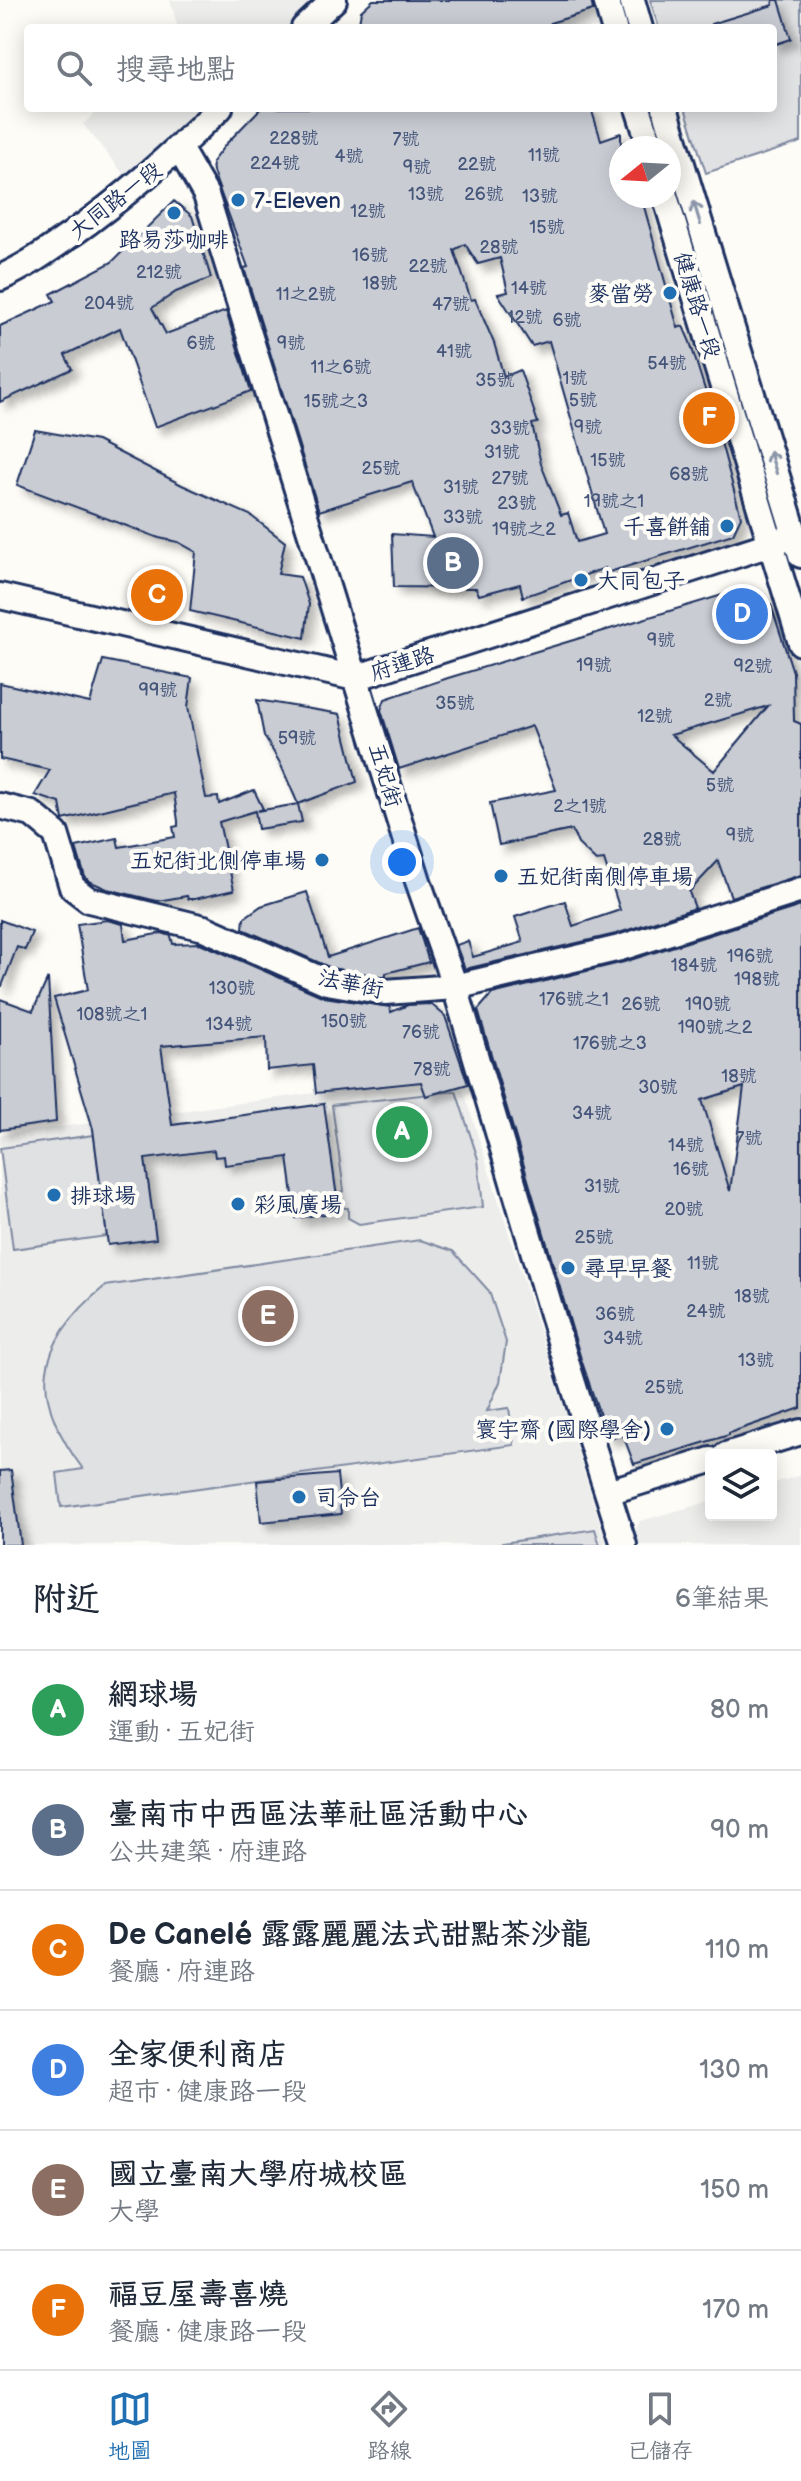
<!DOCTYPE html>
<html lang="zh-TW">
<head>
<meta charset="utf-8">
<style>
	:root { --surface:#fff; --page:#f2f2f3; --text:#1f2937; --muted:#747a83; --line:#e0e1e3; --accent:#1f6fb2 }
	body { margin:0; font-family:"Balsamiq Sans","LXGW WenKai TC",sans-serif; background:var(--page); color:var(--text) }
	.controls { position:absolute; right:24px; bottom:24px; display:grid; overflow:hidden; border-radius:8px; box-shadow:0 4px 20px #0003 }
	.controls button { width:72px; height:72px; display:grid; place-items:center; padding:0; border:0; border-bottom:2px solid var(--line); background:var(--surface); color:var(--text); font:40px sans-serif }
	.compass { position:absolute; left:609px; top:136px; width:72px; height:72px; border-radius:50%; background:var(--surface); box-shadow:0 4px 20px #0003; rotate:252deg }
	.you { position:absolute; left:402px; top:862px; width:28px; height:28px; margin:-20px; border:6px solid #fff; border-radius:50%; background:#1a73e8; box-shadow:0 0 0 12px #1a73e833 }
	.badge { display:grid; place-items:center; width:52px; height:52px; border-radius:50%; background:var(--accent); color:#fff; font-size:26px; font-weight:700 }
	.pin { position:absolute; translate:-50% -50%; border:4px solid #fff; box-shadow:0 2px 8px #0006 }
	.list { margin:0; padding:0; list-style:none }
	h2 { display:flex; justify-content:space-between; align-items:center; height:104px; margin:0; padding:0 32px; font-size:34px }
	h2 small { font-size:26px; font-weight:400; color:var(--muted) }
	.list li { display:grid; grid-template-columns:52px 1fr auto; gap:24px; align-items:center; box-sizing:border-box; height:120px; padding:0 32px; border-top:2px solid var(--line) }
	.list b { display:block; font-size:30px; white-space:nowrap }
	.list p { margin:0; font-size:26px; white-space:nowrap; color:var(--muted) }
	.list em { font-size:26px; font-style:normal; color:var(--muted) }
	.icon { flex:none; width:44px; height:44px; fill:none; stroke:currentColor; stroke-width:2; stroke-linecap:round; stroke-linejoin:round }
	.map { position:relative; flex:none; width:801px; height:1545px; overflow:hidden }
	.search { position:absolute; background:var(--surface); box-shadow:0 4px 20px #0003; left:24px; right:24px; top:24px; height:88px; display:flex; align-items:center; gap:20px; box-sizing:border-box; padding:0 28px; border-radius:8px; color:var(--muted); font-size:30px }
	.sheet { height:824px; background:var(--surface) }
	nav { display:flex; justify-content:space-around; align-items:center; box-sizing:border-box; height:112px; border-top:2px solid var(--line); background:var(--surface); font-size:22px; color:var(--muted) }
	nav a { display:grid; justify-items:center; gap:4px }
	nav .on { color:var(--accent) }
	.map>svg:first-child { display:block }
</style>
</head>
<body>
<div class="map">
<svg width="801" height="1545" viewBox="0 0 801 1545">
	<defs>
		<filter id="shadow"><feDropShadow dx="7" dy="7" stdDeviation="4" flood-color="#0004"/></filter>
	</defs>
	<rect width="100%" height="100%" fill="#fdfcf7"/>
	<filter id="ink" filterUnits="userSpaceOnUse"><feTurbulence type="fractalNoise" baseFrequency=".0125" numOctaves="2"/><feDisplacementMap in="SourceGraphic" scale="16" xChannelSelector="R" yChannelSelector="G"/><feConvolveMatrix kernelMatrix="1 2 1 2 8 2 1 2 1" color-interpolation-filters="sRGB"/></filter>
	<g filter="url(#ink)">
		<path fill="#edeeec" d="M170,0H327L298,28H178Z
			M515,0H623L632,28H524Z
			M101,108H215L133,186L83,124Z
			M360,1087L463,1088L607,1545H0V1135Z
			M801,1475V1545H638L635,1533L640,1521L711,1501V1515H771V1484Z"/>
		<path fill="#e0e1e3" stroke="#7e88a0" stroke-width="2" d="M650,0H801V142L706,173L685,108H773V28H659Z
			M456,1091L478,1159L483,1207L359,1224L348,1218V1208H338L336,1193L344,1191L332,1105Z
			M94,1135L107,1236L13,1249L0,1148Z
			M420,1240L453,1251L489,1291L506,1342L500,1382L487,1411L509,1408L514,1445L61,1507L57,1473L83,1469C28,1396 34,1344 105,1286Z
			M595,1529L600,1545H490Z"/>
		<path fill="#c9ccd3" stroke="#1b2f5e" stroke-width="2" fill-rule="evenodd" filter="url(#shadow)" d="M373,0H591L593,10L550,23L552,28H358L361,11Z
			M773,0H779L791,39L773,45V28H712L711,24L773,5Z
			M261,108H591L601,140L621,133V196H641L678,328L683,326L690,342L718,431L741,517L733,534L606,573L605,568L523,597L520,584L479,595L476,588L394,587L392,534L433,537L412,482L319,511L244,268L248,267L213,172L212,162L226,144ZM465,244L478,264L500,258L508,292L498,294L532,346L549,341L604,534L577,542L568,513L561,515L541,464L532,424L538,423L520,370L504,377L494,343L475,299L471,300L454,250Z
			M174,201L192,216L211,278L176,292L152,308L166,334L226,311L251,391L155,427L120,328L65,355L72,369L0,402V326L55,301L51,294L112,262Z
			M35,430L97,441L182,485L250,515L285,542L278,574L300,577L309,604L305,638L190,611L196,552L178,542L159,538L17,485Z
			M742,589L771,605L793,672L794,721L801,724V875L731,897L718,861L689,892L695,908L616,934L465,969L456,945L468,941L473,957L523,942L515,917L565,901L573,926L620,910L604,860L596,861L578,844L572,830L499,845L490,803L556,790L532,726L399,769L381,710L385,699L448,678ZM768,706L714,771L671,735L728,718Z
			M103,660L192,678L188,707L206,798L218,797L219,804L254,790L263,809L257,811L298,804L302,822L258,829L255,811L219,822L234,890L195,899H188L187,896L157,901L107,889L89,881L85,877L76,847L117,838L119,847L175,837L173,827L178,826V821L174,793L63,820L60,803L35,795L50,770L0,759V683L90,703Z
			M257,700L340,714L357,782L298,804L280,763L264,736Z
			M307,892L328,957L418,928L429,962L386,973V977L331,968L243,929L244,918L261,906Z
			M801,906V1408L729,1433V1435L634,1464L623,1435L608,1439L581,1359L478,1010L492,994L624,962ZM744,1087L730,1191L702,1100Z
			M0,920L32,932L25,950L17,947L2,986H0Z
			M107,920L123,924L125,940L162,933L171,936L173,944L200,943L324,997L390,1007L391,1012L408,1005L431,1004L445,1016L468,1084L426,1096L421,1082L316,1093L313,1065L267,1070L266,1037L161,1046L172,1125L324,1104L339,1212L296,1218L288,1157L225,1165L224,1156L215,1157L214,1150L145,1159L156,1239L108,1245L93,1129L54,998L88,990L77,924Z
			M48,978L56,1122L0,1130V999L33,1011Z
			M11,1470L21,1545H0V1471Z
			M337,1474L341,1514L261,1522L257,1481Z"/>
		<g fill="none" stroke-linecap="round" stroke-linejoin="round">
			<defs>
				<path id="minor" d="M606,0L614,28
					M632,0L640,28
					M304,28L334,0
					M638,108L651,148
					M665,108L801,555
					M179,148L206,195L418,881L455,987L568,1368L624,1545
					M665,196L801,643
					M0,278C25,267 46,252 69,236C124,198 171,155 220,108
					M0,596L355,678L795,536
					M0,806L32,814L56,834L72,887L89,900L204,928L327,982L385,992L455,987L620,948L801,890
					M726,1455L801,1432
					M608,1492L711,1460"/>
			</defs>
			<use href="#minor" stroke="#1b2f5e" stroke-width="30"/>
			<use href="#minor" stroke="#fdfcf7" stroke-width="24"/>
		</g>
		<defs><path id="oneway-shaft" d="M-6 0H5M1.5-3L5.5 0L1.5 3" fill="none" stroke-width="1.6" stroke-linecap="round" stroke-linejoin="round" transform="scale(2)"/></defs>
		<g stroke="#8c96aa">
			<use href="#oneway-shaft" transform="translate(697 213) rotate(-107)"/>
			<use href="#oneway-shaft" transform="translate(773 462) rotate(-107)"/>
		</g>
	</g>
	<g fill="#1f6fb2" stroke="#fdfcf7" stroke-width="3">
		<circle cx="238" cy="200" r="8"/>
		<circle cx="174" cy="213" r="8"/>
		<circle cx="670" cy="293" r="8"/>
		<circle cx="727" cy="526" r="8"/>
		<circle cx="581" cy="580" r="8"/>
		<circle cx="322" cy="860" r="8"/>
		<circle cx="501" cy="876" r="8"/>
		<circle cx="54" cy="1195" r="8"/>
		<circle cx="238" cy="1204" r="8"/>
		<circle cx="568" cy="1268" r="8"/>
		<circle cx="667" cy="1429" r="8"/>
		<circle cx="299" cy="1497" r="8"/>
	</g>
	<g text-anchor="middle" stroke-width="8" stroke-linejoin="round" paint-order="stroke">
		<g font-size="18" fill="#46567b">
			<text x="294" y="144">228號</text>
			<text x="406" y="145">7號</text>
			<text x="544" y="161">11號</text>
			<text x="349" y="162">4號</text>
			<text x="275" y="169">224號</text>
			<text x="477" y="170">22號</text>
			<text x="417" y="173">9號</text>
			<text x="426" y="200">13號</text>
			<text x="484" y="200">26號</text>
			<text x="540" y="202">13號</text>
			<text x="368" y="217">12號</text>
			<text x="547" y="233">15號</text>
			<text x="499" y="253">28號</text>
			<text x="370" y="261">16號</text>
			<text x="428" y="272">22號</text>
			<text x="159" y="278">212號</text>
			<text x="380" y="289">18號</text>
			<text x="529" y="294">14號</text>
			<text x="306" y="300">11之2號</text>
			<text x="109" y="309">204號</text>
			<text x="451" y="310">47號</text>
			<text x="525" y="323">12號</text>
			<text x="567" y="326">6號</text>
			<text x="201" y="349">6號</text>
			<text x="291" y="349">9號</text>
			<text x="454" y="357">41號</text>
			<text x="667" y="369">54號</text>
			<text x="341" y="373">11之6號</text>
			<text x="575" y="384">1號</text>
			<text x="495" y="386">35號</text>
			<text x="583" y="406">5號</text>
			<text x="336" y="407">15號之3</text>
			<text x="588" y="433">9號</text>
			<text x="510" y="434">33號</text>
			<text x="502" y="458">31號</text>
			<text x="608" y="466">15號</text>
			<text x="381" y="474">25號</text>
			<text x="689" y="480">68號</text>
			<text x="510" y="484">27號</text>
			<text x="461" y="493">31號</text>
			<text x="614" y="507">19號之1</text>
			<text x="517" y="509">23號</text>
			<text x="463" y="523">33號</text>
			<text x="524" y="535">19號之2</text>
			<text x="661" y="646">9號</text>
			<text x="594" y="671">19號</text>
			<text x="753" y="672">92號</text>
			<text x="158" y="696">99號</text>
			<text x="718" y="706">2號</text>
			<text x="455" y="709">35號</text>
			<text x="655" y="722">12號</text>
			<text x="297" y="744">59號</text>
			<text x="720" y="791">5號</text>
			<text x="580" y="812">2之1號</text>
			<text x="740" y="841">9號</text>
			<text x="662" y="845">28號</text>
			<text x="750" y="962">196號</text>
			<text x="694" y="971">184號</text>
			<text x="757" y="985">198號</text>
			<text x="232" y="994">130號</text>
			<text x="574" y="1005">176號之1</text>
			<text x="641" y="1010">26號</text>
			<text x="708" y="1010">190號</text>
			<text x="112" y="1020">108號之1</text>
			<text x="344" y="1027">150號</text>
			<text x="229" y="1030">134號</text>
			<text x="715" y="1033">190號之2</text>
			<text x="421" y="1038">76號</text>
			<text x="610" y="1049">176號之3</text>
			<text x="432" y="1075">78號</text>
			<text x="739" y="1082">18號</text>
			<text x="658" y="1093">30號</text>
			<text x="592" y="1119">34號</text>
			<text x="749" y="1144">7號</text>
			<text x="686" y="1151">14號</text>
			<text x="691" y="1175">16號</text>
			<text x="602" y="1192">31號</text>
			<text x="684" y="1215">20號</text>
			<text x="594" y="1243">25號</text>
			<text x="703" y="1269">11號</text>
			<text x="752" y="1302">18號</text>
			<text x="706" y="1317">24號</text>
			<text x="615" y="1320">36號</text>
			<text x="623" y="1344">34號</text>
			<text x="756" y="1366">13號</text>
			<text x="664" y="1393">25號</text>
		</g>
		<g font-size="22" fill="#1b2f5e" stroke="#fdfcf7">
			<text transform="translate(115 200) rotate(-38)" y="8">大同路一段</text>
			<text transform="translate(698 305) rotate(73)" y="8">健康路一段</text>
			<text transform="translate(402 663) rotate(-18)" y="8">府連路</text>
			<text transform="translate(386 775) rotate(73)" y="8">五妃街</text>
			<text transform="translate(351 983) rotate(12)" y="8">法華街</text>
		</g>
		<g font-size="22" fill="#1b2f5e" stroke="#fdfcf7" text-anchor="start">
			<text x="254" y="208">7-Eleven</text>
			<text x="174" y="247" text-anchor="middle">路易莎咖啡</text>
			<text x="654" y="301" text-anchor="end">麥當勞</text>
			<text x="711" y="534" text-anchor="end">千喜餅舖</text>
			<text x="597" y="588">大同包子</text>
			<text x="306" y="868" text-anchor="end">五妃街北側停車場</text>
			<text x="517" y="884">五妃街南側停車場</text>
			<text x="70" y="1203">排球場</text>
			<text x="254" y="1212">彩風廣場</text>
			<text x="584" y="1276">尋早早餐</text>
			<text x="651" y="1437" text-anchor="end">寰宇齋 (國際學舍)</text>
			<text x="315" y="1505">司令台</text>
		</g>
	</g>
</svg>
<div class="controls">
<button><svg class="icon" aria-label="layers" viewBox="0 0 24 24"><path d="M12 4l9 5-9 5-9-5zM3 14l9 5 9-5"/></svg></button>
</div>
<svg class="compass" viewBox="-18 -18 36 36"><path d="M0-13l5 13h-10z" fill="#e53935"/><path d="M0 13l5-13h-10z" fill="#747a83"/></svg>
<div class="you"></div>
<div class="pin badge" style="left:402px;top:1132px;background:#2e9e5b">A</div>
<div class="pin badge" style="left:453px;top:563px;background:#5c6f8a">B</div>
<div class="pin badge" style="left:157px;top:595px;background:#e8710a">C</div>
<div class="pin badge" style="left:742px;top:614px;background:#3f7fe0">D</div>
<div class="pin badge" style="left:268px;top:1316px;background:#8d6e63">E</div>
<div class="pin badge" style="left:709px;top:418px;background:#e8710a">F</div>
<div class="search"><svg class="icon" aria-label="search" viewBox="0 0 24 24"><circle cx="10" cy="10" r="6"/><path d="M15 15l6 6"/></svg>搜尋地點</div>
</div>
<section class="sheet">
<h2>附近<small>6筆結果</small></h2>
<ul class="list">
<li><span class="badge" style="background:#2e9e5b">A</span><div><b>網球場</b><p>運動 · 五妃街</p></div><em>80 m</em></li>
<li><span class="badge" style="background:#5c6f8a">B</span><div><b>臺南市中西區法華社區活動中心</b><p>公共建築 · 府連路</p></div><em>90 m</em></li>
<li><span class="badge" style="background:#e8710a">C</span><div><b>De Canelé 露露麗麗法式甜點茶沙龍</b><p>餐廳 · 府連路</p></div><em>110 m</em></li>
<li><span class="badge" style="background:#3f7fe0">D</span><div><b>全家便利商店</b><p>超市 · 健康路一段</p></div><em>130 m</em></li>
<li><span class="badge" style="background:#8d6e63">E</span><div><b>國立臺南大學府城校區</b><p>大學</p></div><em>150 m</em></li>
<li><span class="badge" style="background:#e8710a">F</span><div><b>福豆屋壽喜燒</b><p>餐廳 · 健康路一段</p></div><em>170 m</em></li>
</ul>
</section>
<nav>
<a class="on"><svg class="icon" aria-label="map" viewBox="0 0 24 24"><path d="M3 6l6-2 6 2 6-2v14l-6 2-6-2-6 2zM9 4v14M15 6v14"/></svg>地圖</a>
<a><svg class="icon" aria-label="directions" viewBox="0 0 24 24"><path d="M12 3l9 9-9 9-9-9zM9 14v-3h6M13 9l2 2-2 2"/></svg>路線</a>
<a><svg class="icon" aria-label="saved" viewBox="0 0 24 24"><path d="M7 4h10v16l-5-4-5 4z"/></svg>已儲存</a>
</nav>
</body>
</html>
